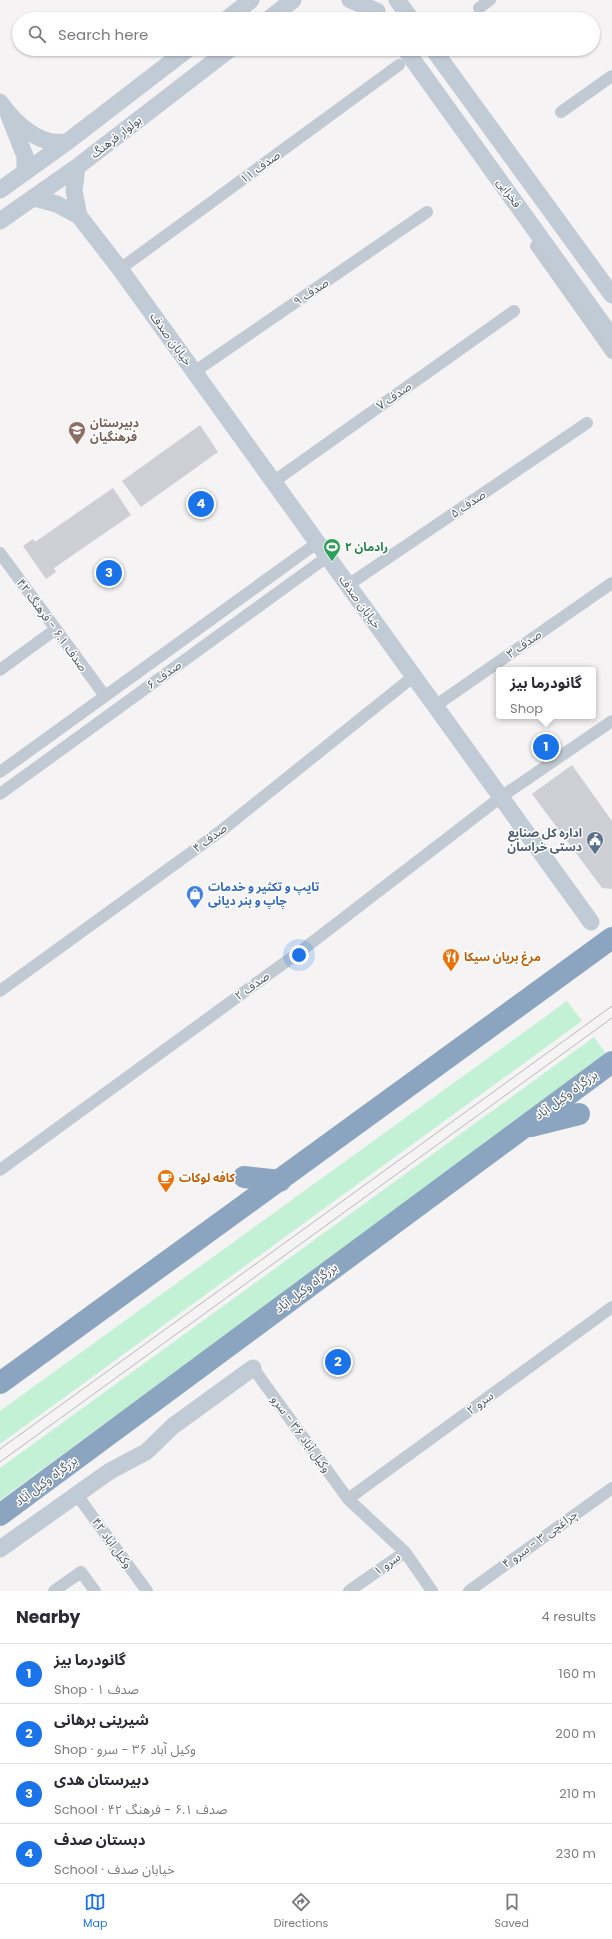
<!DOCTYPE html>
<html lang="en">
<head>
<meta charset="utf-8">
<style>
	:root { --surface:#fff; --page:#f7f7f7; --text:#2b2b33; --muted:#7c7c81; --line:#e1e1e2; --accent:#1a73e8 }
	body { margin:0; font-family:Poppins,"Noto Sans Arabic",sans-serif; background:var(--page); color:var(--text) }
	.you { position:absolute; left:299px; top:955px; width:14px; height:14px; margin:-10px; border:3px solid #fff; border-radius:50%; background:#1a73e8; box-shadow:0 0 0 6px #1a73e833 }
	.badge { display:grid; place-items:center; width:26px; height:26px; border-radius:50%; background:var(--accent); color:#fff; font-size:13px; font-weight:700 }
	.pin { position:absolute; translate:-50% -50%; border:2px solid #fff; box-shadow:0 1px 4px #0006 }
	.popup { position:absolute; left:496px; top:667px; width:100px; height:52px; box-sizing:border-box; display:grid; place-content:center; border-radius:4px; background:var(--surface); filter:drop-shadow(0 1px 3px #0005); font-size:13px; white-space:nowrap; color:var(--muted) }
	.popup b { font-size:15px; color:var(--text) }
	.popup::after { content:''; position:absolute; left:50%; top:100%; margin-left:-8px; border:8px solid transparent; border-top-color:var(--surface) }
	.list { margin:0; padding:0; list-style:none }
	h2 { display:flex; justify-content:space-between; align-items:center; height:52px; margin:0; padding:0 16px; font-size:17px }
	h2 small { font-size:13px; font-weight:400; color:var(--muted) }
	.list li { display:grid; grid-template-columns:26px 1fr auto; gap:12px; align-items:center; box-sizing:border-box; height:60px; padding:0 16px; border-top:1px solid var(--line) }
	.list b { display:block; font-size:15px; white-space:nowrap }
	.list p { margin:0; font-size:13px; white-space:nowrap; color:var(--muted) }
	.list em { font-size:13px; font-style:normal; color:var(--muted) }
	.icon { flex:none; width:22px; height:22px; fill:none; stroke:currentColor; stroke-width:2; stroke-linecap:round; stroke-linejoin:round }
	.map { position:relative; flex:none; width:612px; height:1591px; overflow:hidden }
	.search { position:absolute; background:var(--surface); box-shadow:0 1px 3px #0004; left:12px; right:12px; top:12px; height:44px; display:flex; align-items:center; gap:10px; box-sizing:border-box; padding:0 14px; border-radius:22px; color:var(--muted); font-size:15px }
	.sheet { height:292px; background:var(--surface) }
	nav { display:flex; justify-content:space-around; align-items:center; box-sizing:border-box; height:56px; border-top:1px solid var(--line); background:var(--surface); font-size:11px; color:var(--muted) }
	nav a { display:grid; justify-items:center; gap:2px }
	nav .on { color:var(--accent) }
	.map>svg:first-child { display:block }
</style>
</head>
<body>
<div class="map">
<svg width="612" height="1591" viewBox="0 0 612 1591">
	<rect width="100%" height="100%" fill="#f5f3f3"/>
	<path fill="#c3f1d5" d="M567,1001L582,1021L0,1444V1411Z
		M594,1037L608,1056L0,1500V1468Z"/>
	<path fill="#cdcfd5" d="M200,425L218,452L141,507L122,481Z
		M113,488L131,515L54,568L56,572L46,579L23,546L33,539L35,542Z
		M572,765L612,821V889L602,888L532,794Z"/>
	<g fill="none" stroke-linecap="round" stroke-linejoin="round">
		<path stroke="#c1cad2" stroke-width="12" d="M479,8L490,0
			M561,112L612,76
			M536,246L612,353
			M120,269L399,65
			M194,372L427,212
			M273,482L514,311
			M0,553L105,696
			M348,585L587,423
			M0,670L56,629
			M435,706L612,583
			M0,772L317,543
			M0,794L327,557
			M0,991L222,830L414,676
			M0,1170L306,947L501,797L612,721
			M253,1368L348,1499L405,1552L432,1591
			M77,1495L147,1591
			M348,1499L612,1307
			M54,1591L81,1572L95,1591
			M349,1591L405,1552
			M469,1591L612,1488"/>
		<path stroke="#c1cbd6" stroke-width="17" d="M350,0L377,11
			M397,0L411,19
			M227,19L251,0
			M269,19L293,0
			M405,49L612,337
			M433,49L612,295
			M0,102C11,118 29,136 48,141C54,143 61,142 67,142
			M9,116L25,156V172
			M77,167L74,191L79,216
			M0,190L67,142L188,49
			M34,198L57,204L79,216L120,269L591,922
			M0,221L77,167L230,49
			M0,1549L110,1471L146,1452L173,1426L253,1368"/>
		<path stroke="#8ba5c1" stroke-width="22" d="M531,1126L579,1114
			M244,1177L280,1181
			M0,1383L612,938
			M0,1515L612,1062"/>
		<path stroke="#b5b8bd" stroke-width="1" d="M0,1449L612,1006
			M0,1462L612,1018"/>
	</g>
	<defs>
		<symbol id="school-pin" viewBox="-11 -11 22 30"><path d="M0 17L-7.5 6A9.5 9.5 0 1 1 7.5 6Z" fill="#8d6e63" stroke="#fff"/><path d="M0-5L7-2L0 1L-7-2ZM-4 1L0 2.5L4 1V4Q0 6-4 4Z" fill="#fff"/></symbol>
		<symbol id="stadium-pin" viewBox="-11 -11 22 30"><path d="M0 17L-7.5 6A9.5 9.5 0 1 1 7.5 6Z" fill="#2e9e5b" stroke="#fff"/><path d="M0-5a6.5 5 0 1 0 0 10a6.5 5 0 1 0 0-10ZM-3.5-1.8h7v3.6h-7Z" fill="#fff"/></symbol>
		<symbol id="civic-pin" viewBox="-11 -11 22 30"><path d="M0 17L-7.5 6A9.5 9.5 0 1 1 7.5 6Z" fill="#5c6f8a" stroke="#fff"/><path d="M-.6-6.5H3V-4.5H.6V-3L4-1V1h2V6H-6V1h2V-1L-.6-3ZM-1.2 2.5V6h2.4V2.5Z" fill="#fff"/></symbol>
		<symbol id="shop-pin" viewBox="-11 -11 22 30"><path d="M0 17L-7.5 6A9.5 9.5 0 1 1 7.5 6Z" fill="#3f7fe0" stroke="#fff"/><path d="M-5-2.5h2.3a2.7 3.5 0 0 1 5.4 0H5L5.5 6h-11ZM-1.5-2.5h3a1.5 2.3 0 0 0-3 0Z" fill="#fff"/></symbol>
		<symbol id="restaurant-pin" viewBox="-11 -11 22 30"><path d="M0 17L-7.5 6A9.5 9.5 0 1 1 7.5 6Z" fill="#e8710a" stroke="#fff"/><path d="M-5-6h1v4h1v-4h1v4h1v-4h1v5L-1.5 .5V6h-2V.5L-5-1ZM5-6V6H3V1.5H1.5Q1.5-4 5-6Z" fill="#fff"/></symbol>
		<symbol id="cafe-pin" viewBox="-11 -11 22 30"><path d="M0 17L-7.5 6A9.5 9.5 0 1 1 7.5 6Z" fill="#e8710a" stroke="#fff"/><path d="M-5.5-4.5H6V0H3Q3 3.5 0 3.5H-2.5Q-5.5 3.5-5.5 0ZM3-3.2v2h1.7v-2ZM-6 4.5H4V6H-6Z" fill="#fff"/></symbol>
	</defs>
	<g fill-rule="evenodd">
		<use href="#school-pin" x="67" y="420" width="20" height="27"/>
		<use href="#stadium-pin" x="322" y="537" width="20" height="27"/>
		<use href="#civic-pin" x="585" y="830" width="20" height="27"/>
		<use href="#shop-pin" x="185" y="884" width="20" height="27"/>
		<use href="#restaurant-pin" x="441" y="947" width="20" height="27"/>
		<use href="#cafe-pin" x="156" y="1168" width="20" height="27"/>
	</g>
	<g text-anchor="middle" stroke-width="3" stroke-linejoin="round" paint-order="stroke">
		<g font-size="12" fill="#4a5661" stroke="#fff">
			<text transform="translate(116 137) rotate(-38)" y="4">بولوار فرهنگ</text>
			<text transform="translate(260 167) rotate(-36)" y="4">صدف ۱۱</text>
			<text transform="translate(509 193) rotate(55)" y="4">فخرایی</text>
			<text transform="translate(311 292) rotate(-34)" y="4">صدف ۹</text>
			<text transform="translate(171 339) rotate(54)" y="4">خیابان صدف</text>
			<text transform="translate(394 396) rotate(-35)" y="4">صدف ۷</text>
			<text transform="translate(468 504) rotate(-34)" y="4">صدف ۵</text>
			<text transform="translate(360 602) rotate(54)" y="4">خیابان صدف</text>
			<text transform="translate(52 625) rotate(54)" y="4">صدف ۶.۱ - فرهنگ ۴۲</text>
			<text transform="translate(524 644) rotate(-35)" y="4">صدف ۳</text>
			<text transform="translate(164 675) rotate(-36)" y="4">صدف ۶</text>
			<text transform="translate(210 838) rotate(-37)" y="4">صدف ۴</text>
			<text transform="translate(252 986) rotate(-36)" y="4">صدف ۲</text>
			<text transform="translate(566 1095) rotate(-36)" y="4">بزرگراه وکیل آباد</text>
			<text transform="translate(306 1288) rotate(-37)" y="4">بزرگراه وکیل آباد</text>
			<text transform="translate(480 1403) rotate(-36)" y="4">سرو ۲</text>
			<text transform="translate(301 1434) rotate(54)" y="4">وکیل آباد ۳۶ - سرو</text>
			<text transform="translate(46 1481) rotate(-37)" y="4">بزرگراه وکیل آباد</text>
			<text transform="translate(540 1539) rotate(-36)" y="4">چراغچی ۳ - سرو ۴</text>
			<text transform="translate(112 1543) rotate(54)" y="4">وکیل اباد ۴۲</text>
			<text transform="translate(387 1564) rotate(-35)" y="4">سرو ۱</text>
		</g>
		<g font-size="12" font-weight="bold" fill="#785e54" stroke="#fff" text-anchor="start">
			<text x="90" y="427">دبیرستان<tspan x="90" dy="14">فرهنگیان</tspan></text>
		</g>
		<g font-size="12" font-weight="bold" fill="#27864d" stroke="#fff" text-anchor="start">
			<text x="345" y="551">رادمان ۲</text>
		</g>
		<g font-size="12" font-weight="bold" fill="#4e5e75" stroke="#fff" text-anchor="end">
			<text x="582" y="837">اداره کل صنایع<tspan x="582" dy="14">دستی خراسان</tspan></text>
		</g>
		<g font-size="12" font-weight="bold" fill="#366cbe" stroke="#fff" text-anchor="start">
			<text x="208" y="891">تایپ و تکثیر و خدمات<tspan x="208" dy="14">چاپ و بنر دیانی</tspan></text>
		</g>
		<g font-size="12" font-weight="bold" fill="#c56008" stroke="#fff" text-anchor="start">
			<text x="464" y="961">مرغ بریان سیکا</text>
			<text x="179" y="1182">کافه لوکات</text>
		</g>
	</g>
</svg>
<div class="you"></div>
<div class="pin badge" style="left:546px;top:747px">1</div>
<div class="popup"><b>گانودرما بیز</b>Shop</div>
<div class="pin badge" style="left:338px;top:1362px">2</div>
<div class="pin badge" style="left:109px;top:573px">3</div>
<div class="pin badge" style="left:201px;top:504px">4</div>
<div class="search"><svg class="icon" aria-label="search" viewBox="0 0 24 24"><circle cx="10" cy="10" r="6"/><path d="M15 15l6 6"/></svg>Search here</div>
</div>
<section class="sheet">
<h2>Nearby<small>4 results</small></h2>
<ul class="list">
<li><span class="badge">1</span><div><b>گانودرما بیز</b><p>Shop · صدف ۱</p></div><em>160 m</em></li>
<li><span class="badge">2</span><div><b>شیرینی برهانی</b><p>Shop · وکیل آباد ۳۶ - سرو</p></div><em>200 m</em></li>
<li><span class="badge">3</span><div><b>دبیرستان هدی</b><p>School · صدف ۶.۱ - فرهنگ ۴۲</p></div><em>210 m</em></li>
<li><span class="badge">4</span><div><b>دبستان صدف</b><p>School · خیابان صدف</p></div><em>230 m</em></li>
</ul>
</section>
<nav>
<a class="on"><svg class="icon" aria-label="map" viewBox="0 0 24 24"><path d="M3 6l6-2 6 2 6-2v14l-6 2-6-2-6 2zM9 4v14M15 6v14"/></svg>Map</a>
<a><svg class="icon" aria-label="directions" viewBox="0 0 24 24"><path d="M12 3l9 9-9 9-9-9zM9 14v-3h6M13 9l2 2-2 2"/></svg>Directions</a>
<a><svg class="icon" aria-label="saved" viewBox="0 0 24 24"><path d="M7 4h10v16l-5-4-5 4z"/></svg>Saved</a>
</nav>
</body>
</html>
